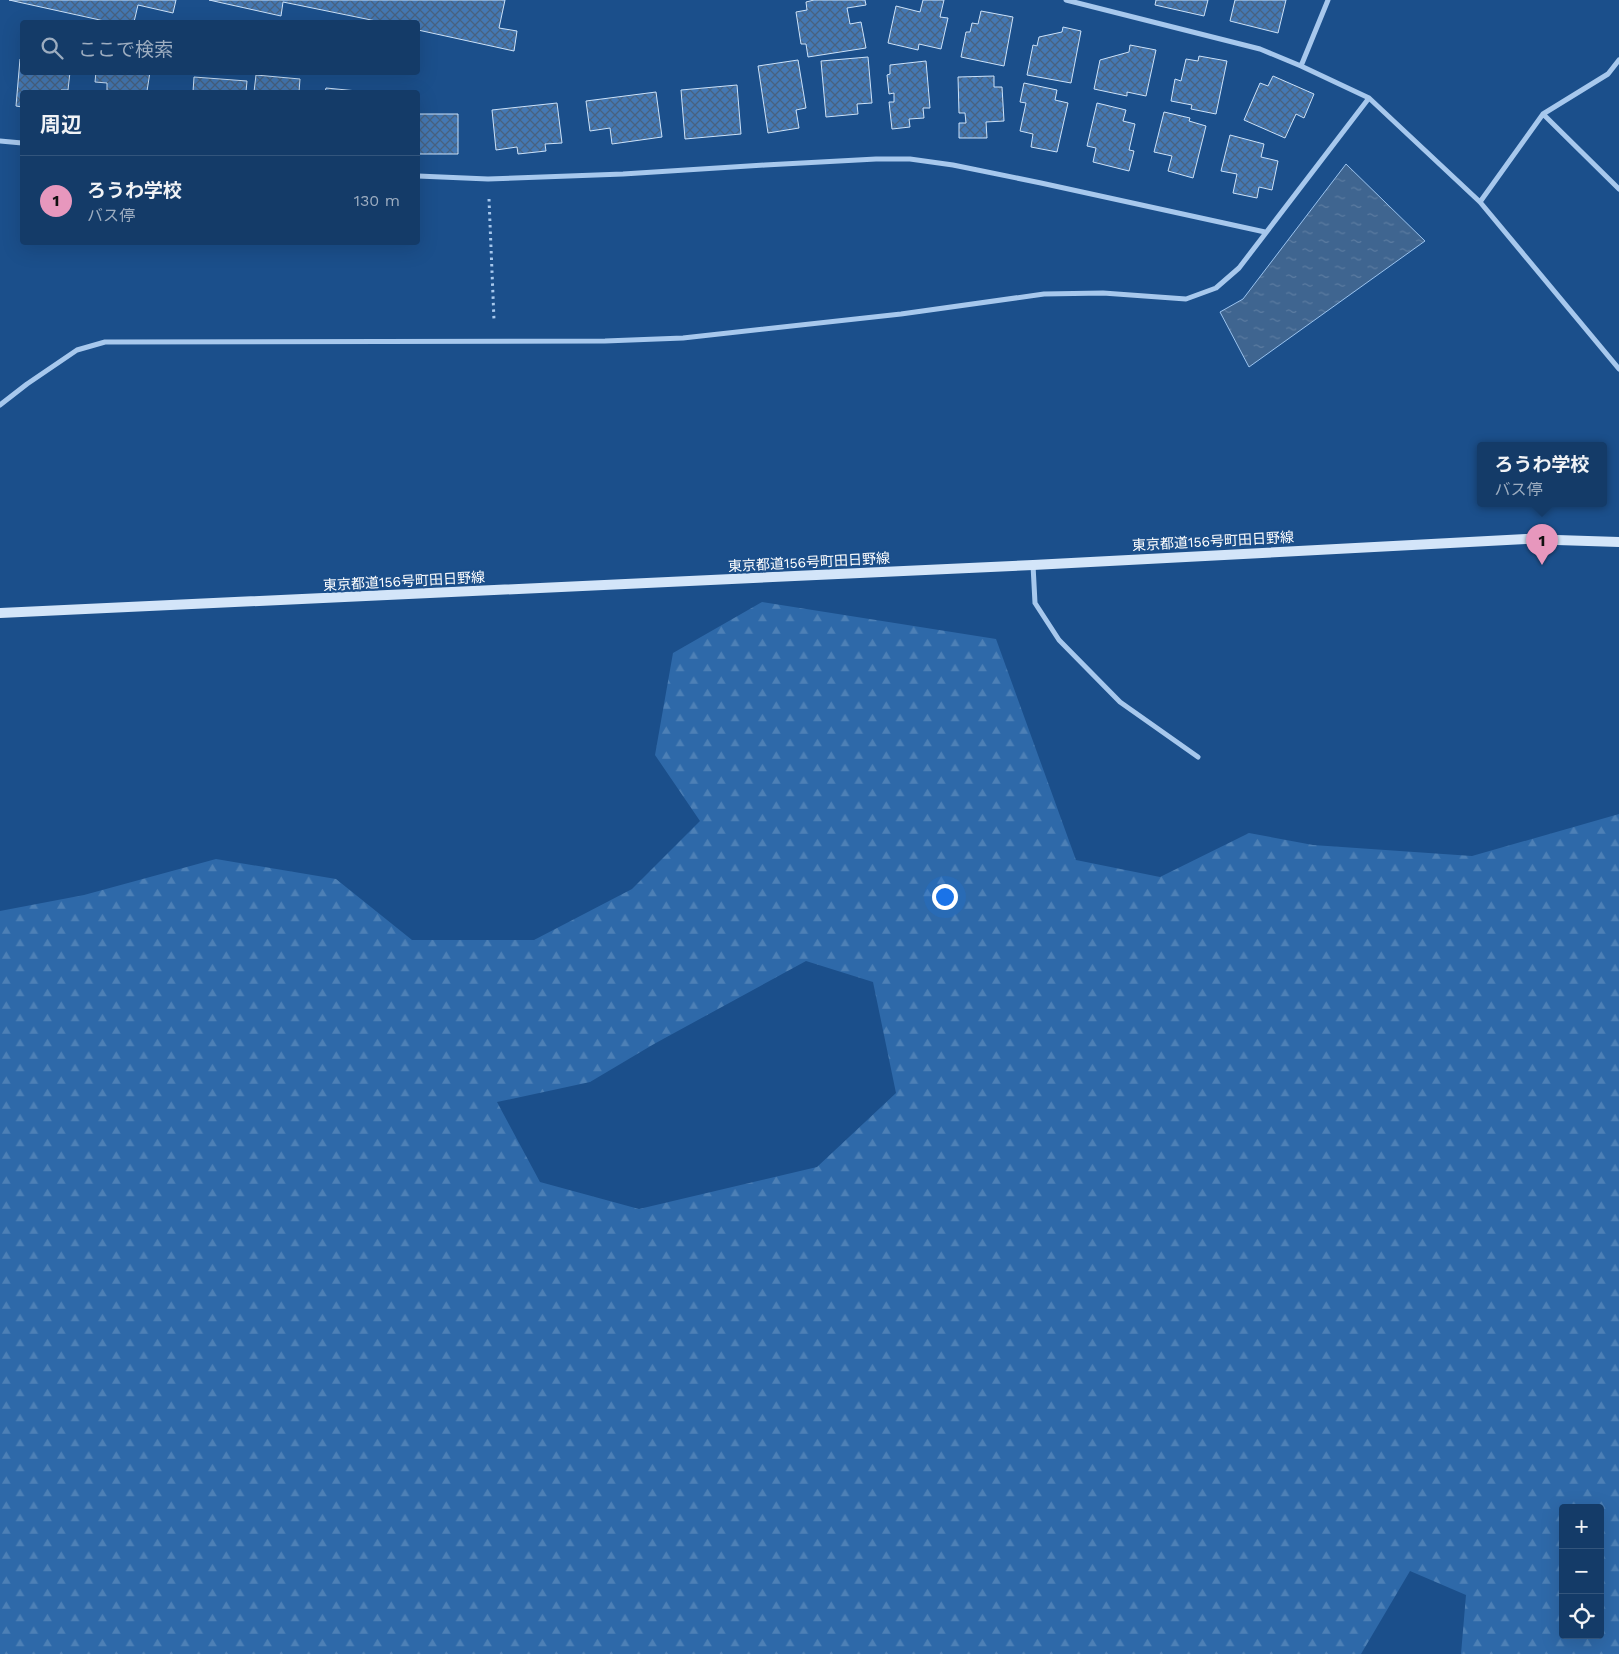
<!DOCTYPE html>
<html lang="ja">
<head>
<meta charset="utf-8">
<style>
	:root { --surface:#143b68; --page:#1d426e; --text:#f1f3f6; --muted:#9dadc0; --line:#33557c; --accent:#e797bd }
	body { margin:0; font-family:"Work Sans","Noto Sans JP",sans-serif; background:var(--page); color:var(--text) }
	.controls { position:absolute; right:15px; bottom:15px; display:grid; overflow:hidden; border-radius:5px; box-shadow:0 5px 20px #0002 }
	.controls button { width:45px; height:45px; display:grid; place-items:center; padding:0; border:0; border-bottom:1px solid var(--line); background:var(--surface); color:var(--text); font:25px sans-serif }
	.you { position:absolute; left:944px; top:896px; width:18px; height:18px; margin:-12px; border:4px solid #fff; border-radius:50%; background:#1a73e8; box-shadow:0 0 0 8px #1a73e833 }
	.badge { display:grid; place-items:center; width:32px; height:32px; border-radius:50%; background:var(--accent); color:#111; font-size:16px; font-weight:700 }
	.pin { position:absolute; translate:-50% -41px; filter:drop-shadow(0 1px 2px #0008) }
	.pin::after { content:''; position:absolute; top:26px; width:18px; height:15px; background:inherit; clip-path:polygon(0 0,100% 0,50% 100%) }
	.popup { position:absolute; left:1477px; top:442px; width:130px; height:65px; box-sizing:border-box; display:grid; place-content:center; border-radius:5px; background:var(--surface); filter:drop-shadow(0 1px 4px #0005); font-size:16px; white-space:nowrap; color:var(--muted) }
	.popup b { font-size:19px; color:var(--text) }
	.popup::after { content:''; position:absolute; left:50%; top:100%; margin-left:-10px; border:10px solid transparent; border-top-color:var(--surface) }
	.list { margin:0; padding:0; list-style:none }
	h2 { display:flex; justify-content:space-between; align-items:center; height:65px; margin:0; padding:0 20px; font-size:21px }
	h2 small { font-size:16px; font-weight:400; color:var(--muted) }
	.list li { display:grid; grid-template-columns:32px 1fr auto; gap:15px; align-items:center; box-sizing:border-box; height:90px; padding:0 20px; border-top:1px solid var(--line) }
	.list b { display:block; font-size:19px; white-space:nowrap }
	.list p { margin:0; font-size:16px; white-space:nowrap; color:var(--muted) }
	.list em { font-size:16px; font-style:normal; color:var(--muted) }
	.icon { flex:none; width:28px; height:28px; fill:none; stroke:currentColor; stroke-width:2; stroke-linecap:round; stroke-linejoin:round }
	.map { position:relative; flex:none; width:1619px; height:1654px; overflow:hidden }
	.search { position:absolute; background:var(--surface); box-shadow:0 5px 20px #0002; left:20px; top:20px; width:400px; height:55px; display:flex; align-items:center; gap:12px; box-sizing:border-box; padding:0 18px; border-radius:5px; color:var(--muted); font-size:19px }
	.panel { position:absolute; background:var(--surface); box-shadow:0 5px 20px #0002; left:20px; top:90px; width:400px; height:155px; border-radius:5px }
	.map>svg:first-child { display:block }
</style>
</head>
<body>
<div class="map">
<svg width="1619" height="1654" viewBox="0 0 1619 1654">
	<defs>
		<pattern id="forest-firs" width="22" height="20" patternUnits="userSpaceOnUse" patternTransform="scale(1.25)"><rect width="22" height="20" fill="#2e69a9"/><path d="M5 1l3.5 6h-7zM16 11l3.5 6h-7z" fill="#4d80b6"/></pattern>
		<pattern id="water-ripples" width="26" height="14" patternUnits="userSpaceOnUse" patternTransform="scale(1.25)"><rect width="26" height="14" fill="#3f6590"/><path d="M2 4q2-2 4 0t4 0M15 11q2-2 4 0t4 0" fill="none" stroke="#5c7ca1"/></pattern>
		<pattern id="building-cross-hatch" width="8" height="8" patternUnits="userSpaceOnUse" patternTransform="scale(1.25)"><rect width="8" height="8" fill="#4478b3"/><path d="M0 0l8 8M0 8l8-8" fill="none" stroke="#486280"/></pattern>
	</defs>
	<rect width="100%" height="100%" fill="#1b4f8b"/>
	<path fill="url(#forest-firs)" fill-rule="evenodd" d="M762,602L996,639L1076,860L1160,877L1249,833L1313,845L1472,856L1619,814V1654H1461L1466,1595L1410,1571L1361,1654H0V911L84,895L216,859L336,879L412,940H534L632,889L700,821L655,755L673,653ZM806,961L873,982L896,1093L817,1167L639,1209L540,1182L497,1102L590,1082L654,1044ZM1563,1508H1600V1635H1563Z"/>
	<path fill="url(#water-ripples)" stroke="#9ac3ef" d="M1346,164L1425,241L1249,367L1220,312L1243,299Z"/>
	<path fill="url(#building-cross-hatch)" stroke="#cce2f9" d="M9,0H176L173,13L138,5L134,22H109Z
		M209,0H505L499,28L517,31L514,51L418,30V22H381L283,2L281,16Z
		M814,0H865L866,5L847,8L850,24L861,22L866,48L808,57L806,44H801L796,12L807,10L806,2Z
		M923,0H944L940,17L948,18L941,49L919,44L918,50L888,43L896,6L920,12Z
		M1156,0H1208L1204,16L1155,5Z
		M1235,0H1286L1278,33L1230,21Z
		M981,11L1013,17L1004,66L961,57L966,32H970L972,23L978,24Z
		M1063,27L1081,31L1071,83L1027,75L1033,45L1037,46L1039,37L1062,32Z
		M1130,45L1156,50L1146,96L1127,92V96L1094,89L1100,60L1129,52Z
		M1199,56L1227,61L1216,114L1191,109L1192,105L1171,101L1175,79L1181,81L1186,59L1198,61Z
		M868,57L872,103L857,104L858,114L826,117L821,61Z
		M20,59H22V72H70L68,90H61V92H22V107L16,106Z
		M798,60L806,108L796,110L799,128L768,133L758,66Z
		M926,61L930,108H923L924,118L909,119L910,127L892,129L889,102H894V93L889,94L887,75L890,74V65Z
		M96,72H150L147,91L153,92H107V83L95,82Z
		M256,75L300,79L299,92H254Z
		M994,76V87H1002L1004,121L986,122L987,138H959V123H966L965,113H959L958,77Z
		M1273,76L1314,94L1304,118L1296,114L1285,138L1244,120L1260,83L1268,86Z
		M194,77L247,81L246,92H193Z
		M1024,83L1057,90L1055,100L1068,103L1057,152L1031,147L1033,134L1020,131L1026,103L1020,102Z
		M737,85L741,134L685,139L681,90Z
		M326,88L368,92H325Z
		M656,92L662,137L612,144L610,128L590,131L586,101Z
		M557,103L562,143L545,144L546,151L518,154L517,147L496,150L492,110Z
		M1097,103L1126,110L1123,121L1135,124L1129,150L1134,151L1129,171L1093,162L1096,148L1087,146Z
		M1164,112L1190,118L1189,121L1206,126L1193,178L1168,171L1172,156L1154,152Z
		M418,114H458V154H418Z
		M1230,135L1264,144L1261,157L1278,161L1272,190L1259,187L1257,198L1233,193L1237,174L1221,171Z"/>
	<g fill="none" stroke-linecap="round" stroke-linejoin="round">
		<path stroke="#a7c8ed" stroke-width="3" stroke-dasharray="2.5 4" stroke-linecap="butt" d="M489,199L494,320"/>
		<path stroke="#a7c8ed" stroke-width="5" d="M1066,0L1260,49L1301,66L1369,98L1480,202L1619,369
			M1301,66L1328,0
			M1543,114L1619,189
			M0,141L22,143
			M418,176L488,179L623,174L765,165L876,159H910L953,165L1041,183L1265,232
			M1480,202L1543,114L1608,74L1619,60
			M0,405L27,384L77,350L105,342L605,341L683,338L901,314L1044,294L1103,293L1186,299L1216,288L1239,268L1369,98
			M1033,565L1035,603L1059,640L1120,702L1198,757"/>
		<path stroke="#d3e5f9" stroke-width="10" d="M0,613L1033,565L1526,539L1619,542"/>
	</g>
	<g text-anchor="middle" stroke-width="4" stroke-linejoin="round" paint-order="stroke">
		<g font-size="14" fill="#fff" stroke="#1b4f8b">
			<text transform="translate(1213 541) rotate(-3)" y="5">東京都道156号町田日野線</text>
			<text transform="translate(809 562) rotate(-3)" y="5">東京都道156号町田日野線</text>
			<text transform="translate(404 581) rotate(-3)" y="5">東京都道156号町田日野線</text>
		</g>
	</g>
</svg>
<div class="controls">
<button>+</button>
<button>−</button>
<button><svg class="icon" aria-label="locate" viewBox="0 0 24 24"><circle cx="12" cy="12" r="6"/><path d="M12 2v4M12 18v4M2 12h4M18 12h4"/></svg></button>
</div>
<div class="you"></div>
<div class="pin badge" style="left:1542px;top:565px">1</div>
<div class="popup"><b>ろうわ学校</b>バス停</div>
<div class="search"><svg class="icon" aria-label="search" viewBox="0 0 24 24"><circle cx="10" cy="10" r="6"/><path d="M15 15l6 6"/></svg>ここで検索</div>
<section class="panel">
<h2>周辺<small></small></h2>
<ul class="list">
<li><span class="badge">1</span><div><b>ろうわ学校</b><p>バス停</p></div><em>130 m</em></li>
</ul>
</section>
</div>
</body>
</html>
